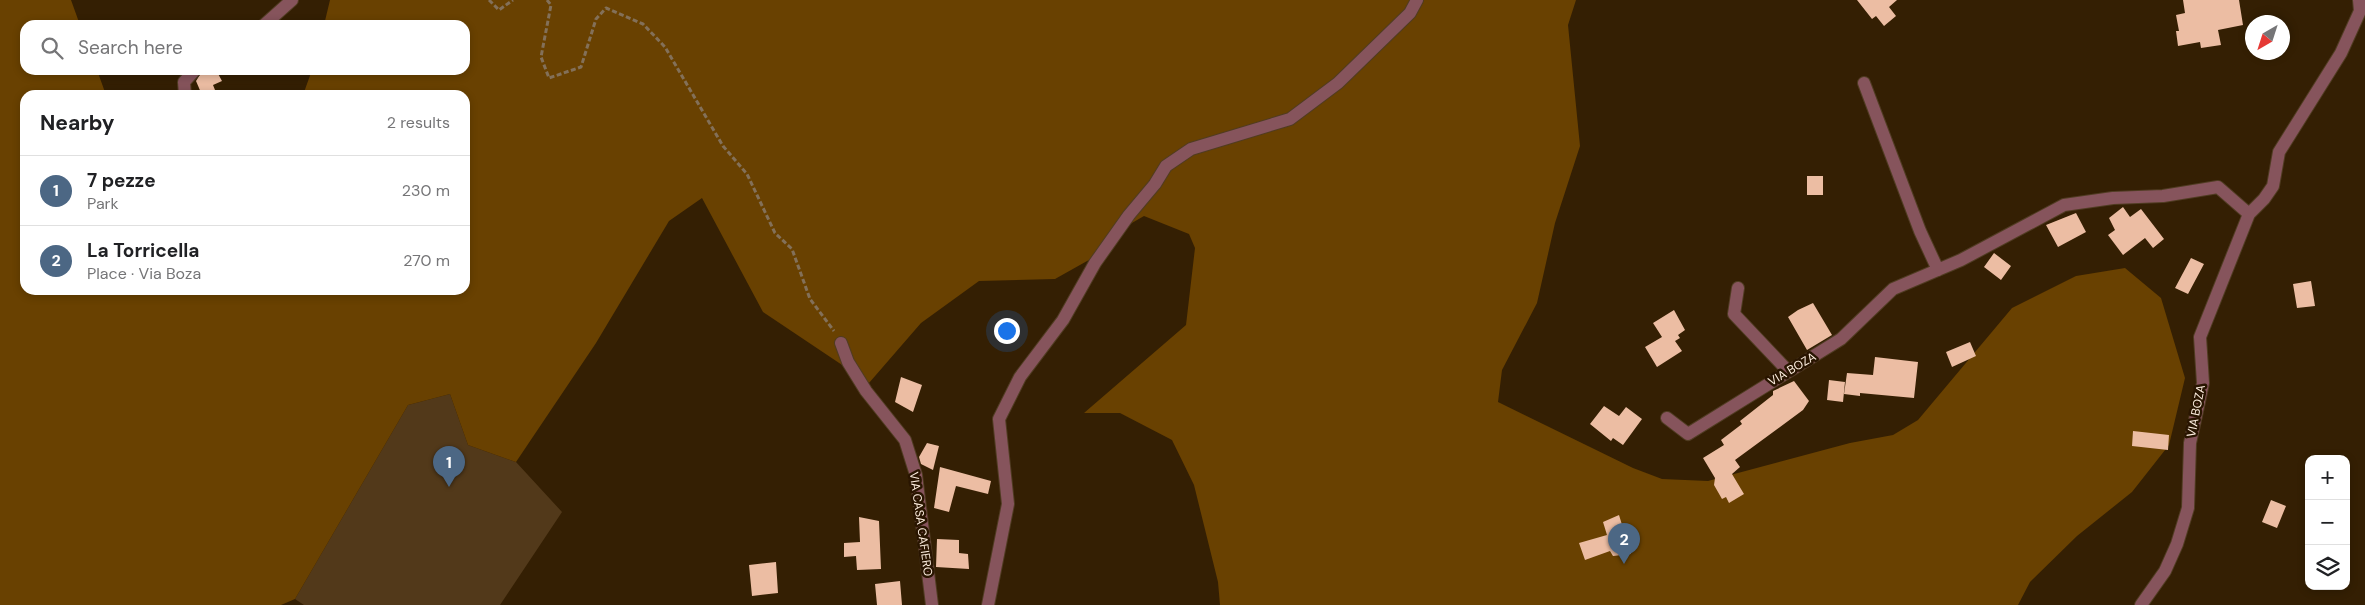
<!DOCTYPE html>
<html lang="en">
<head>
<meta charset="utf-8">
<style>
	:root { --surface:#fff; --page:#f2f2f2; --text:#202124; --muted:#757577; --line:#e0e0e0; --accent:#4c6784 }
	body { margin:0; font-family:"DM Sans",sans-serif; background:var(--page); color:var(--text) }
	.controls { position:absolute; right:15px; bottom:15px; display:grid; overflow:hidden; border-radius:10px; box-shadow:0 2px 8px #0003 }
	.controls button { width:45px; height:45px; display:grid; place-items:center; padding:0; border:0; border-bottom:1px solid var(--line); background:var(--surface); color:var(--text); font:25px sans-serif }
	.compass { position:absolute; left:2245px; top:15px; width:45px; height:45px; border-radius:50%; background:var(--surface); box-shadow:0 2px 8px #0003; rotate:219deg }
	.you { position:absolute; left:1006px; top:330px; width:18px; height:18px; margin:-12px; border:4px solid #fff; border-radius:50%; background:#1a73e8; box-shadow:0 0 0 8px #1a73e833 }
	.badge { display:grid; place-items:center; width:32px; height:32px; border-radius:50%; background:var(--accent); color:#fff; font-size:16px; font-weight:700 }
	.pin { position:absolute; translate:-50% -41px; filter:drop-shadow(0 1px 2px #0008) }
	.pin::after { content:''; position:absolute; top:26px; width:18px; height:15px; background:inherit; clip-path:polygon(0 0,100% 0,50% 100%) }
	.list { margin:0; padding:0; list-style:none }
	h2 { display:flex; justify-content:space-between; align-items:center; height:65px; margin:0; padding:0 20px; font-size:21px }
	h2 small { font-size:16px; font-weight:400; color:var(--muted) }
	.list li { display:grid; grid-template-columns:32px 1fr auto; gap:15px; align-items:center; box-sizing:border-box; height:70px; padding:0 20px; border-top:1px solid var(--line) }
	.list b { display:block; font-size:19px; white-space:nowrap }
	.list p { margin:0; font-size:16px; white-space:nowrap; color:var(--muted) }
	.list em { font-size:16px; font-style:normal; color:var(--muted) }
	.icon { flex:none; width:28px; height:28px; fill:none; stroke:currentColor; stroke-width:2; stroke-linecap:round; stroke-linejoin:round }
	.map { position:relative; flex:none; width:2365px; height:605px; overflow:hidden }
	.search { position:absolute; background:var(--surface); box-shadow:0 2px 8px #0003; left:20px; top:20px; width:450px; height:55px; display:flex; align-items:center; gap:12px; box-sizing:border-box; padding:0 18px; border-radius:15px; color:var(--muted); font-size:19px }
	.panel { position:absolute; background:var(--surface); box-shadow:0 2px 8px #0003; left:20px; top:90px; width:450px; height:205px; border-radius:15px }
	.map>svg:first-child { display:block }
</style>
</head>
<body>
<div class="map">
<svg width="2365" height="605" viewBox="0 0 2365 605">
	<rect width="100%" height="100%" fill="#341f03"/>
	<path fill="#52391a" d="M450,394L468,445L516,462L562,512L500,605H304L295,599L408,405Z"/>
	<path fill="#694101" d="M0,0H71L80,25H25V70H97L106,95H25V290H465V95H303L312,70H465V25H324L330,0H1576L1568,25L1580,146L1555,223L1537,303L1502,370L1498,402L1633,468L1662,479L1708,481L1850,443L1893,435L1918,420L2012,308L2076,276L2125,268L2161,298L2185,378L2169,445L2132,492L2077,536L2030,582L2018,605H1220L1218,582L1194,485L1172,440L1120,413H1084L1186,325L1195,248L1189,234L1144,216L1118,231L1096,256L1055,279L979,281L921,323L869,383L763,312L702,198L669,221L596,343L516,462L468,445L450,394L408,405L295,599L281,605H0Z"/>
	<path fill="#ecbda3" d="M1857,0H1897L1889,7L1896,16L1884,26L1876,16L1872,19Z
		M2183,0H2239L2243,25L2218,30L2221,45L2201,48L2200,42L2178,46L2176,31H2179L2176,15L2185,13Z
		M203,70H216L222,81L213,85L215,90L202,95L196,81Z
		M1807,176H1823V195H1807Z
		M2123,207L2130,217L2141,209L2164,239L2153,248L2145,238L2123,255L2108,235L2115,230L2109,218Z
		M2076,213L2086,232L2058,247L2046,225Z
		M1994,253L2011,266L2001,280L1984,267Z
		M2191,258L2204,264L2188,294L2175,288Z
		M2311,281L2315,306L2297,308L2293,284Z
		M1813,303L1832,335L1807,350L1788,317L1798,310Z
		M1674,310L1685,330L1678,335L1680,338L1675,341L1682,351L1657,367L1645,347L1662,337L1653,323Z
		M1970,342L1976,356L1952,367L1946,352Z
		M1875,357L1918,362L1914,398L1860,393V396L1844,394L1847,373L1873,375Z
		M901,377L922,385L913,412L895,402Z
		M1829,380L1845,382L1843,402L1827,400Z
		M1794,381L1809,401L1803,410L1735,460L1740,467L1732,474L1744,494L1729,503L1726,497L1722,499L1714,485L1715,478L1703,458L1724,445L1721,440L1742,424L1740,421L1773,395V391Z
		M1604,406L1619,416L1626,407L1642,419L1623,445L1613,438L1611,441L1590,424Z
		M2133,431L2169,435L2168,450L2132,446Z
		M927,443L939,446L933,470L921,464L919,457Z
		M940,467L991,481L988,494L956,486L949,512L934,508Z
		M2271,500L2286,506L2277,528L2262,522Z
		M1619,515L1631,554L1613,556L1610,551L1585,560L1579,543L1607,535L1603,522Z
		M859,517L879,521L881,569L857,570L856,556L844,557V543L860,542Z
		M937,539L959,540V553L968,554L969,569L936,567Z
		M776,562L778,593L752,596L749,565Z
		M900,581L902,605H877L875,584Z"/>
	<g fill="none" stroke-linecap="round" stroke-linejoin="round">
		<defs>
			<path id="minor" d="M264,25L292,0
				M1864,83L1920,231L1938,270
				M185,95L184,82L195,70
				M1738,288L1734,314L1788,371
				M841,343L848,362L866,391L905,440L916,475L932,605
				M1667,418L1688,434L1841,339L1893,289L1961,260L2064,205L2113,198L2163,196L2218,187L2249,214
				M988,605L1008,504L999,419L1020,377L1063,320L1095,263L1129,215L1155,184L1166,166L1191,149L1290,119L1338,83L1410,13L1417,0
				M2141,605L2165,571L2177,544L2188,508L2190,443L2203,383L2200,337L2249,214L2264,199L2273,186L2279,152L2341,53L2360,11L2359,0"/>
		</defs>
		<use href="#minor" stroke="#503c22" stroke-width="14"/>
		<path stroke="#837059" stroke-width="3" stroke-dasharray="5 2.5" stroke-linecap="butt" d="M489,0L499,10L513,0
			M547,0L551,5L541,57L549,78L581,67L596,19L606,8L643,24L665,47L723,146L747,174L775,233L792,249L810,299L834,331"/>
		<use href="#minor" stroke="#86545c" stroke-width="12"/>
	</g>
	<g text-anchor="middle" stroke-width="5" stroke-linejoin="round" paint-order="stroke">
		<g font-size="12" fill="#fff0e1" stroke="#291500">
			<text transform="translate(1792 369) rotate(-31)" y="4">VIA BOZA</text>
			<text transform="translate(2196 411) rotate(-79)" y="4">VIA BOZA</text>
			<text transform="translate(921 524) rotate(82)" y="4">VIA CASA CAFIERO</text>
		</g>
	</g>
</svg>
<div class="controls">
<button>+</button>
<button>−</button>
<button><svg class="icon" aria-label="layers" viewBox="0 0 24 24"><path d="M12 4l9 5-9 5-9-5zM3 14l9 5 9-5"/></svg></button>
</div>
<svg class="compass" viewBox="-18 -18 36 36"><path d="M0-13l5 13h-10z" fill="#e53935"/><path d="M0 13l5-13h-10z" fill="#757577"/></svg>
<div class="you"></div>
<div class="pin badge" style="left:449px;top:487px">1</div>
<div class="pin badge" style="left:1624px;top:564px">2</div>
<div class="search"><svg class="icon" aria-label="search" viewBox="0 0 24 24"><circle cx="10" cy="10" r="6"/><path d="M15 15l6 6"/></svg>Search here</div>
<section class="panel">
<h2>Nearby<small>2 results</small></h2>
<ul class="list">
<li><span class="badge">1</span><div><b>7 pezze</b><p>Park</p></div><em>230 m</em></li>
<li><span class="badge">2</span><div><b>La Torricella</b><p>Place · Via Boza</p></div><em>270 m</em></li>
</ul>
</section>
</div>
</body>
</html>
